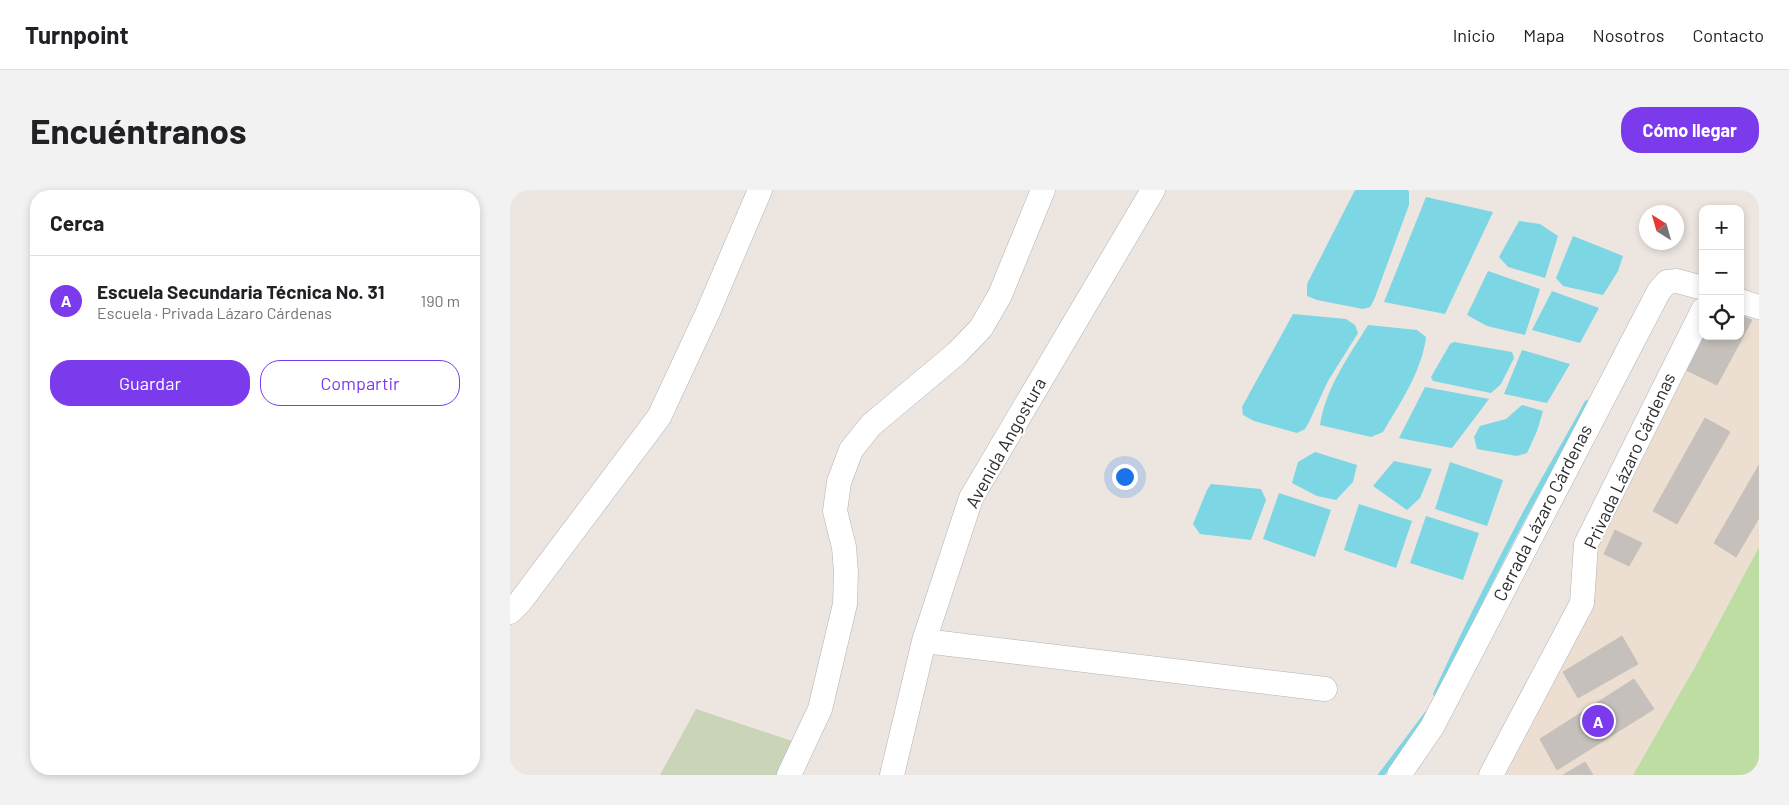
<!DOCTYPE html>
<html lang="es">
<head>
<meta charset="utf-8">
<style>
	:root { --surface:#fff; --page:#f2f2f2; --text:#202124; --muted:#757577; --line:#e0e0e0; --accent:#7c3aed }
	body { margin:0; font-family:Barlow,sans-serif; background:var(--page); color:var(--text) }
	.controls { position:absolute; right:15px; top:15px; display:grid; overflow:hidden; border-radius:10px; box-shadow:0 2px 8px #0003 }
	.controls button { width:45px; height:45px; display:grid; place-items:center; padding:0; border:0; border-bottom:1px solid var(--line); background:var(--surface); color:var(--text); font:25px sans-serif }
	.compass { position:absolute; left:1129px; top:15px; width:45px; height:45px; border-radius:50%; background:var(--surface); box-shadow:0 2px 8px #0003; rotate:323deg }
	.you { position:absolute; left:614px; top:286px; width:18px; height:18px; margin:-12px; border:4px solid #fff; border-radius:50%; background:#1a73e8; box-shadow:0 0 0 8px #1a73e833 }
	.badge { display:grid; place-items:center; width:32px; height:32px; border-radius:50%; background:var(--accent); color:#fff; font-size:16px; font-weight:700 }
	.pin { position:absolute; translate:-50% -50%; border:2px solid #fff; box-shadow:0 1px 5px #0006 }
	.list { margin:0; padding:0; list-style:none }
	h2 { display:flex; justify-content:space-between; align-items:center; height:65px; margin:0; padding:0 20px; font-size:21px }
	h2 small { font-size:16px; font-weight:400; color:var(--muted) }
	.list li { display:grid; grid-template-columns:32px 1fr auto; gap:15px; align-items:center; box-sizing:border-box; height:90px; padding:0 20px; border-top:1px solid var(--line) }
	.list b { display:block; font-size:19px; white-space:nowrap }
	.list p { margin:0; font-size:16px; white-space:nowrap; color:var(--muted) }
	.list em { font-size:16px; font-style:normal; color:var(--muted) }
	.actions { display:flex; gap:10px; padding:15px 20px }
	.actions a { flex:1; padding:11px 0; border:1px solid var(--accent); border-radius:20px; text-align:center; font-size:18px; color:var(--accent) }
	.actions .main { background:var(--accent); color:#fff }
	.icon { flex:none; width:28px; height:28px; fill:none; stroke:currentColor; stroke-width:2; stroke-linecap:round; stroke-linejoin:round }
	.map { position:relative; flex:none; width:1249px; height:585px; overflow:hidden; border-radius:20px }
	header { display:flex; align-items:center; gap:30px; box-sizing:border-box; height:70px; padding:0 25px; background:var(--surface); border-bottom:1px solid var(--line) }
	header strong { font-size:24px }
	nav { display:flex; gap:28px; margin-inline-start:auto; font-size:18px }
	.intro { display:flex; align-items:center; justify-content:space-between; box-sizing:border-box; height:120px; padding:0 30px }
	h1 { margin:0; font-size:35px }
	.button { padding:12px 22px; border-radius:20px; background:var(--accent); color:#fff; font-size:18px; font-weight:700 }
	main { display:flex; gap:30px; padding:0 30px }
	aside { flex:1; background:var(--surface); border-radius:20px; box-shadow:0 2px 8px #0003 }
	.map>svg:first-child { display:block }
</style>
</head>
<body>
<header>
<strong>Turnpoint</strong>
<nav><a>Inicio</a><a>Mapa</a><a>Nosotros</a><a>Contacto</a></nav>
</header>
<div class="intro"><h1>Encuéntranos</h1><a class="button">Cómo llegar</a></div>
<main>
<aside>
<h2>Cerca<small></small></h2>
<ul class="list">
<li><span class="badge">A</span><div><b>Escuela Secundaria Técnica No. 31</b><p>Escuela · Privada Lázaro Cárdenas</p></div><em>190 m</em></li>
</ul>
<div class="actions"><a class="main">Guardar</a><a>Compartir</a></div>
</aside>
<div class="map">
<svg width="1249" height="585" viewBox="0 0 1249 585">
	<rect width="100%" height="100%" fill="#ece5e0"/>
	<path fill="#ecdfd1" d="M1230,125L1249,131V357L1185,477L1123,585H993L1081,372L1193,146H1230Z"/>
	<path fill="#bedda2" d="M1249,357V585H1123L1185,477Z"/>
	<path fill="#cad4b8" d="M186,519L294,555L279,585H150Z"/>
	<path fill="#7dd6e3" d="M845,0H898L899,2V15L864,110L860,117L853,119L807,110L797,106V94Z
		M916,7L983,22L935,124L874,112Z
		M1009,31L1030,34L1048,46L1035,88L998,77L989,67Z
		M1063,46L1113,66L1108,81L1093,105L1053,96L1046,88Z
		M978,81L1030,99L1015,145L977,136L957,125Z
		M1042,101L1089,118L1070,153L1022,140Z
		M783,124L836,129L845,135L848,143L818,191L799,232L795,239L787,243L744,231L733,225L732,217Z
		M858,135L907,140L916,147C912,181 890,213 873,242L861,247L810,235C816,197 839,166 858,135Z
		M944,152L1002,162L1004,168L991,194L981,203L923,191L921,187L940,154Z
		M1012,160L1060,174L1037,213L994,204Z
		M915,197L979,209L942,258L889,248Z
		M1012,215L1033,221L1027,241L1017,263L1007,266L967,259L964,247L970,236L996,229Z
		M805,262L847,275L843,292L826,310L807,306L782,293L788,272Z
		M884,271L922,279L910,308L897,320L863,296Z
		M940,272L993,290L977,336L925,319Z
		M701,294L751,299L756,310L741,350L690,344L683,334L697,300Z
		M769,303L821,320L805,367L753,349Z
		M849,314L902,331L886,378L834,360Z
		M916,326L969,343L953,390L900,373Z"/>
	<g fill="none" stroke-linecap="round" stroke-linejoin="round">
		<path stroke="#7dd6e3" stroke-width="5.5" d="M926,504C953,444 983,385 1014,326C1034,288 1057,251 1077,213
			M871,585L917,524"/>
	</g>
	<path fill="#c5c0bb" stroke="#c7c0b9" d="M1230,125L1242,130L1207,195L1176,180L1193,146H1230Z
		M1195,228L1220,242L1167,334L1143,321Z
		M1249,275V328L1226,367L1204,353Z
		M1105,340L1132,353L1119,376L1094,364Z
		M1112,446L1128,474L1068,508L1053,482Z
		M1124,489L1144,519L1047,580L1030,549Z
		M1075,572L1083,585H1053Z"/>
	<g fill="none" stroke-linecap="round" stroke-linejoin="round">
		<defs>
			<path id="minor" d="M1230,111L1249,117
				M0,422L10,412L149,227L198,122L250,0
				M414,451L815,499
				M279,585L310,519L335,414L336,382L334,357L325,321L329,292L341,260L361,235L447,163L471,138L490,105L533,0
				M382,585L414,451L461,308L643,0
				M889,585L922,537L1149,101L1157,92L1167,91L1193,98
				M981,585L1072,413L1076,354L1193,120"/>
		</defs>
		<use href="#minor" stroke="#b0b3bb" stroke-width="25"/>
		<use href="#minor" stroke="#fff" stroke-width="24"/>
	</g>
	<g text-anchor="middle" stroke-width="4" stroke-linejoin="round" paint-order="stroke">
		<g font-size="18" fill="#2c2c2c" stroke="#fff">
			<text transform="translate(496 253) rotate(-61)" y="6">Avenida Angostura</text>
			<text transform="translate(1120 271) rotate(-65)" y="6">Privada Lázaro Cárdenas</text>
			<text transform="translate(1033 323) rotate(-63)" y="6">Cerrada Lázaro Cárdenas</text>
		</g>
	</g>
</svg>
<div class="controls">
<button>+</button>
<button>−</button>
<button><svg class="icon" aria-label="locate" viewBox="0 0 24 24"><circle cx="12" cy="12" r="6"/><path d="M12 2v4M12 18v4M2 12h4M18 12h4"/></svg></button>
</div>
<svg class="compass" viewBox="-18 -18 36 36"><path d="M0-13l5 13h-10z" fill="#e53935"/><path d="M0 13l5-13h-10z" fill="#757577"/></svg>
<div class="you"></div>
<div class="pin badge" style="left:1088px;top:531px">A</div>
</div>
</main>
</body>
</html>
